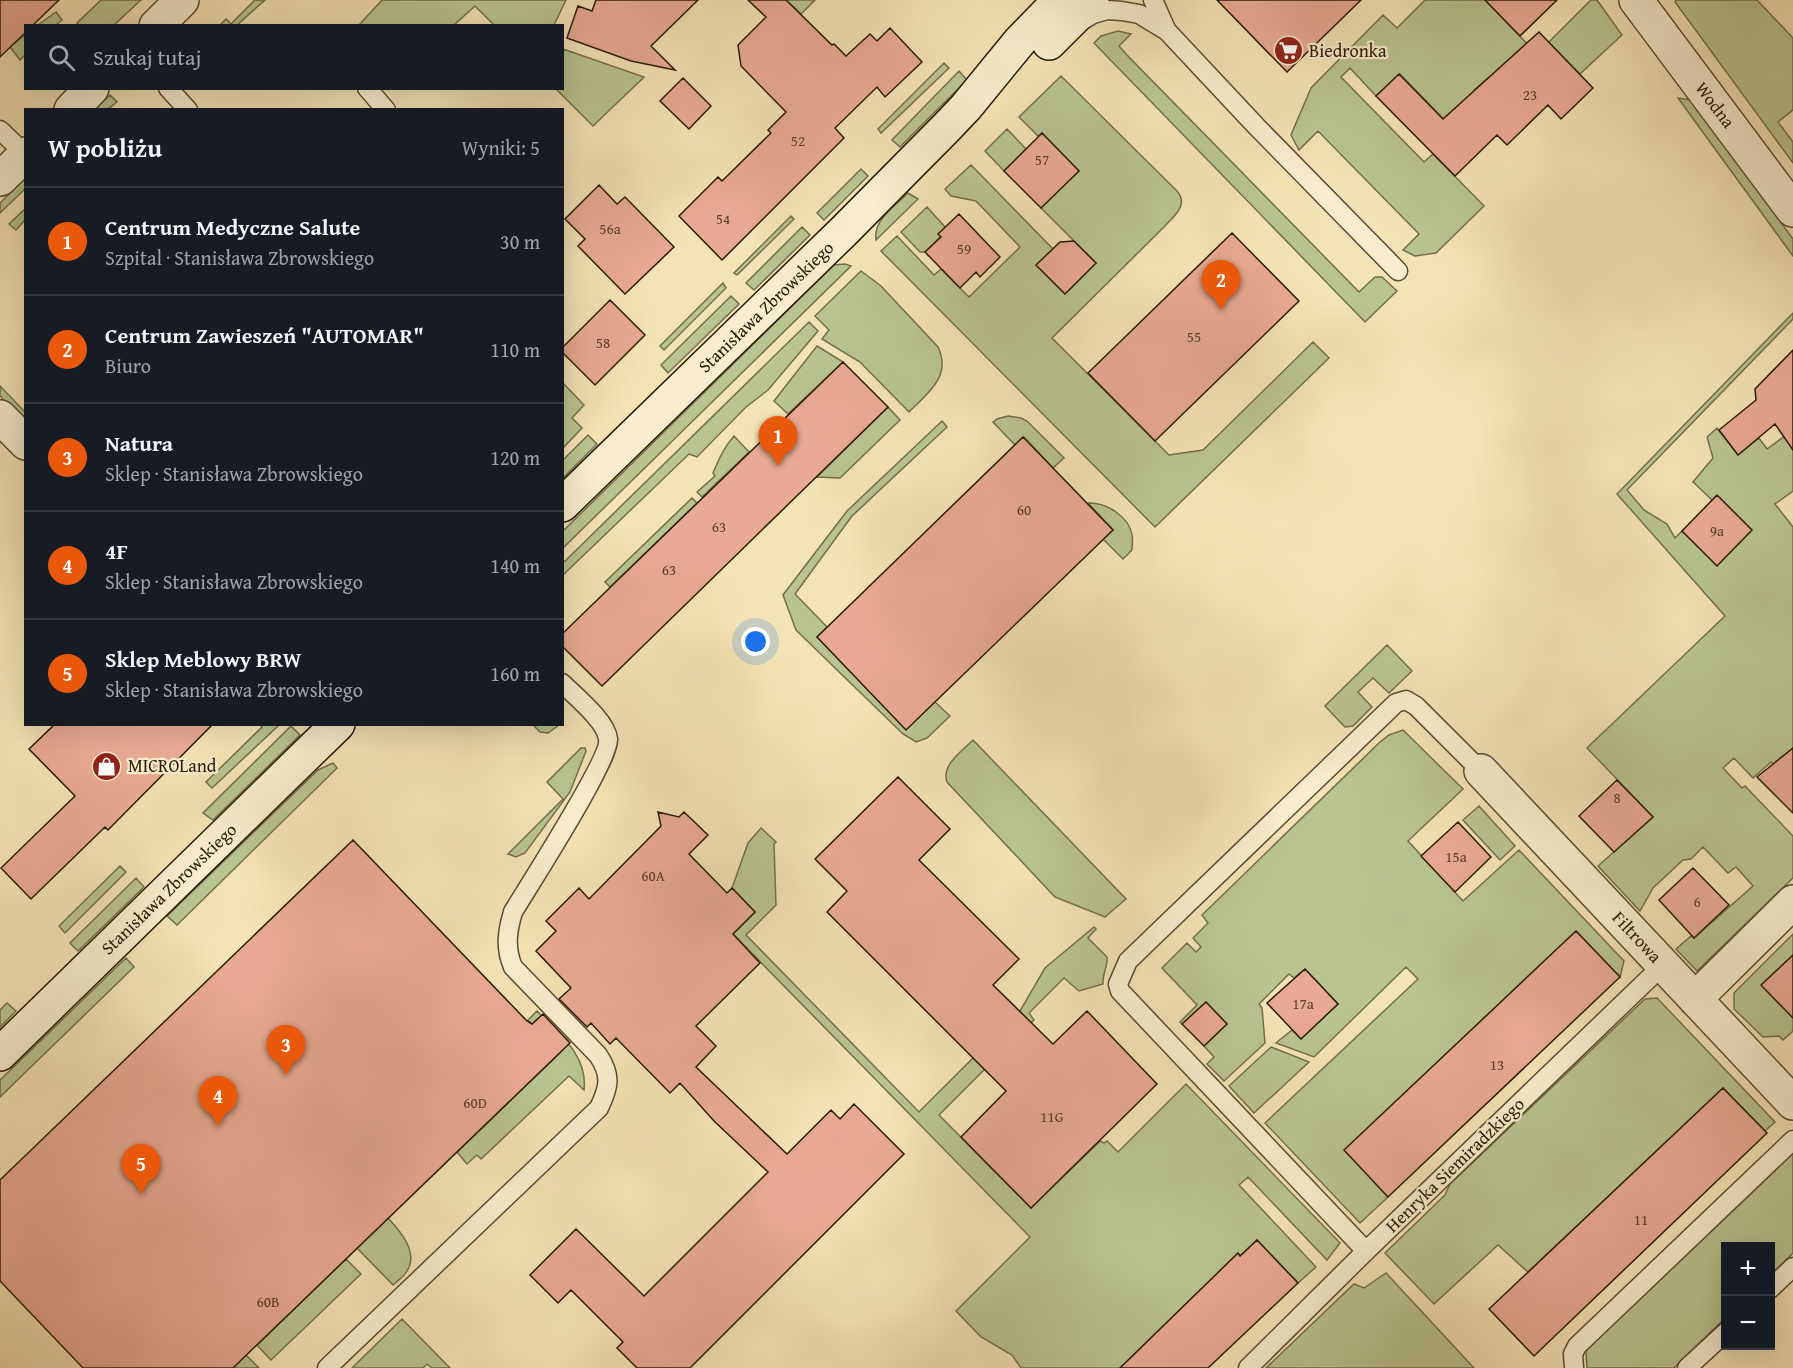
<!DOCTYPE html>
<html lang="pl">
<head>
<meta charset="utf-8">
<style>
	:root { --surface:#171b24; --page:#242831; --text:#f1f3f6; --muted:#9ea1a6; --line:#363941; --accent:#ea580c }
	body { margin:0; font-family:"Gentium Book Plus",serif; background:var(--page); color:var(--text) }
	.controls { position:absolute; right:18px; bottom:18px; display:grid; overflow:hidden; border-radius:0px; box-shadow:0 6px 24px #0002 }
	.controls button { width:54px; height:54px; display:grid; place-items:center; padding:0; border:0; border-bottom:2px solid var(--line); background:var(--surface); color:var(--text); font:30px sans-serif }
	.you { position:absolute; left:756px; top:642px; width:21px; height:21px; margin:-15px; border:4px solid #fff; border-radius:50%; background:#1a73e8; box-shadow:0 0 0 9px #1a73e833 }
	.badge { display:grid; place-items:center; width:39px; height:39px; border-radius:50%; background:var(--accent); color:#fff; font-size:20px; font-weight:700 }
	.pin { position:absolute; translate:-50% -50px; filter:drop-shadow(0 2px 3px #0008) }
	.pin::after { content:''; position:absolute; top:32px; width:21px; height:18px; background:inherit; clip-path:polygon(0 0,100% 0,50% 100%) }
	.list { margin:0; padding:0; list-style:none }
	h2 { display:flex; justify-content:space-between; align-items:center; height:78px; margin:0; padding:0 24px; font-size:26px }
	h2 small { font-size:20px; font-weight:400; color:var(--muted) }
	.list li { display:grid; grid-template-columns:39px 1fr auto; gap:18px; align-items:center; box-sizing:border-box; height:108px; padding:0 24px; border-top:2px solid var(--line) }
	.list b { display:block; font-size:22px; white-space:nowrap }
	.list p { margin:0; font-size:20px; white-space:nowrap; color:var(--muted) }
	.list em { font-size:20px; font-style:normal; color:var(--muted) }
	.icon { flex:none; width:33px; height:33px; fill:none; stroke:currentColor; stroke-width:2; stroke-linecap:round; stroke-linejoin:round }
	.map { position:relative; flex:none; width:1793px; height:1368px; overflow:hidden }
	.search { position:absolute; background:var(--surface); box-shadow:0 6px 24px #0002; left:24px; top:24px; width:540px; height:66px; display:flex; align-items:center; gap:15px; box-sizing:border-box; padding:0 21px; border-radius:0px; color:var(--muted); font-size:22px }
	.panel { position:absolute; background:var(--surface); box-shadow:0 6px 24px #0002; left:24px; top:108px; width:540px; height:618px; border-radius:0px }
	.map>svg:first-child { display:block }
</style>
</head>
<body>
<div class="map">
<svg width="1793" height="1368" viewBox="0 0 1793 1368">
	<rect width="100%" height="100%" fill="#f4e3b4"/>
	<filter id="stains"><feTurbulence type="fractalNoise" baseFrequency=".00333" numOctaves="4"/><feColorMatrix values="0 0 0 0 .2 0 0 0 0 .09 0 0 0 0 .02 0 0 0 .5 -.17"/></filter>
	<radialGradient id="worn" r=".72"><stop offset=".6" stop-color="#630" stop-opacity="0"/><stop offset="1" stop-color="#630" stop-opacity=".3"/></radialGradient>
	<path fill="#b9c48f" stroke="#726f4a" stroke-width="1.5" fill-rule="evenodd" d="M101,0H141L114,25H80L77,23Z
		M255,0H265L237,25H220L226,19L231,24Z
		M382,0H566L554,25H494L475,6L454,25H359Z
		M786,0H815L801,14Z
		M1425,0H1485L1537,54L1591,0H1597L1622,35L1580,74L1558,53L1456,132L1400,74L1376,96L1350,68L1341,77L1424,162L1433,154L1484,206L1436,253L1415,256L1403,250L1419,234L1318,131L1299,150L1291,135L1311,88L1383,15L1397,28ZM1489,77L1500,89L1474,91V90Z
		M1676,0H1757L1793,38V110L1778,122L1793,142V163L1675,2Z
		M56,12L62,20L56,25H38Z
		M1118,31L1131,34L1119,46L1127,55L1359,292L1375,277H1382L1397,291L1365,322L1094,43L1101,36Z
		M25,35V55L20,60L10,47Z
		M563,49L644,77L593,126L556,89L562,88Z
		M944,63L949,68L881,133L878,129Z
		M959,71L967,80L900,147L892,140Z
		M1061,76L1177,191C1189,205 1174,216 1164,227L1052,338L1169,455L1203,450L1313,342L1329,358L1155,527L881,251L897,236L934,275L941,269L969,297L1020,247L976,201L951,196L945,189L971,165L1053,249L1037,266L1065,294L1096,263L1041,208L1079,171L1042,133L1038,136L1019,117Z
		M110,95L117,102L108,109H95Z
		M1678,98L1691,100L1793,239V256Z
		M1007,129L1026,149L1004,171L985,151Z
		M861,169L868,176L824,220L817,213Z
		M25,178V189L0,213V203Z
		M908,193L918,199L876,240C873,220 895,206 908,193Z
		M927,207L945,227L941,236L925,252H920L901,232Z
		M25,209V220L16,230L9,224Z
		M791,216L794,219L737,275L734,273Z
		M802,227L810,235L754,290L746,283Z
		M845,264L851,266L563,548V531L834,265Z
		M861,271L881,286L938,347C952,376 928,393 909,412L860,362L822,339L829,330L815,316Z
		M723,283L726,288L664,350L660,346Z
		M731,296L739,304L668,373L661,365Z
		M1793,313V319L1627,490L1644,510L1667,524L1675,538L1682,531L1717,565L1712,500L1693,482L1713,458L1707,437L1717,428L1738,455L1759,438L1767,449L1793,430V491L1775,504L1793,527V748L1778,768L1771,762L1753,778L1734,758L1723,768L1742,788L1745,786L1793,836V878L1697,971L1676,949L1691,936L1694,938L1753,886L1736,867L1728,873L1703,847L1691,859L1683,860L1653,888L1640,911L1598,866L1653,817L1587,748L1725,616L1617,494Z
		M809,322L818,331L768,390L746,407L697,457L689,454L563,575V563Z
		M817,346L843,362L788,414L774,401Z
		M563,383L584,405L572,418L582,428L563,448Z
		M0,386L25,412V422L0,396Z
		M888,407L900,420L840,478L817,477Z
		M1008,416L1021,418L1027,421L1064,458L1053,468L1024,437L1015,445L993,422L997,419Z
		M942,421L947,427L852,516L795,594L827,627L817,637L906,729L935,702L950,716L927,738L916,742L903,734L796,630L783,595L847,511Z
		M588,435L597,444L563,478V460Z
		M734,436L749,452L702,497L697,492L715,476L713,473C719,459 724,447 734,436Z
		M692,498L697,503L610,587L605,582Z
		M1088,503C1105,502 1129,516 1132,535C1133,539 1132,545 1132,550L1123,559L1103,539L1113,530Z
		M1387,645L1412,671L1389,693L1373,678L1358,692L1372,707L1353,726L1345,727L1325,706Z
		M260,725H279L212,788L206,782L262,727Z
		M533,725H559L548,733L540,732Z
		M291,726L300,735L213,820L203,813Z
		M1403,730L1463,789L1408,841L1463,901L1519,850L1624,961L1620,977L1576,931L1345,1150L1388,1197L1360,1223L1265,1123L1418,979L1406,967L1314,1057L1276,1043L1292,1030L1301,1039L1338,1004L1305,969L1294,978L1289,974L1259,1004L1262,1008L1265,1043L1224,1081L1207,1064L1214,1057L1204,1046L1227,1024L1206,1002L1182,1024L1180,1022L1197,1005L1162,968L1187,943L1196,952L1201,947L1193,938L1208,923L1202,915L1380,742L1389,735Z
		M973,740L1126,899L1105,917L1055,897L947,782C941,765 962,751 973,740Z
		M581,748H585L586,751L570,792L525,853L516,857L508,854L563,799L547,782Z
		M333,763L337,768L177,925L167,916L318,770Z
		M1479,806L1515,846L1500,860L1463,820Z
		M761,828L776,842L774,844L776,905L746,935L919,1112L1020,1011L1045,968L1094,927L1096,929L1088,938L1107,957C1108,966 1102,975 1103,984L1079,991L1064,978L1029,1013L1034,1020L939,1115L1031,1208L1100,1141L1104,1143L1107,1141L1118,1152L1186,1084L1340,1243L1327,1260L1248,1177L1239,1185L1316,1267L1298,1283L1257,1240L1240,1256L1238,1254L1120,1368H1021L1012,1355L981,1337L956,1311L1030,1237L733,934L755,912L732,888L748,843Z
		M120,866L126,872L65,933L59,926Z
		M136,878L144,887L78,951L70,943Z
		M1793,934V955L1762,985L1793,1018V1031L1783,1040L1779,1036L1763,1037L1734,1009V993Z
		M126,958L134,967L0,1097V1080Z
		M1657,998L1775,1122L1765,1131L1723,1088L1528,1272L1498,1245L1434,1304L1385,1253L1445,1195L1450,1184L1645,999Z
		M7,1003L16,1011L0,1027V1010Z
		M537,1011C559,1034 588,1055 584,1090L569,1076L481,1159L477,1155L467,1164L457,1152L560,1053L528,1020Z
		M1271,1047L1309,1062L1254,1113L1229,1086Z
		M1793,1152V1253L1771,1275L1770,1246H1726L1725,1318L1674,1368H1587L1586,1352L1590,1345Z
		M388,1218C400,1231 419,1252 407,1271C404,1277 397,1281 393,1285L357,1248Z
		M346,1259L361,1274L271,1360L257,1345Z
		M1386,1273L1474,1368H1266L1354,1284L1364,1288Z
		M402,1319L450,1368H432L427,1364L423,1368H352Z
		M246,1355L259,1368H233Z"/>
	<path fill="#e8aa92" stroke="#2a1a05" stroke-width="1.5" d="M0,0H59L32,26H26V32L0,57Z
		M596,0H698L651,46L675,70L631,61L567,38L578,6L592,11Z
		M748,0H786L832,45L834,44L846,56L870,34L877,41L890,28L922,62L885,97L877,87L835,128L844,138L722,260L679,216L718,177L722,181L771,133L768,130L786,112L741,66L738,45L766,17Z
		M1217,0H1361L1287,72Z
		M1485,0H1557L1520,36Z
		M1539,32L1593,88L1561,119L1548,105L1507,145L1497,135L1455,176L1376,96L1399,74L1443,119Z
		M683,78L711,106L689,129L660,101Z
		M1042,133L1079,171L1041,208L1004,171Z
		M599,185L617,204L625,197L674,247L625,294L578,246L585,239L565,219Z
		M959,214L1000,257L980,277L976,272L960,288L925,252L941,237L938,234Z
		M1232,233L1299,301L1155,441L1088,373Z
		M1074,241L1096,263L1065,294L1036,265L1060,242Z
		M610,300L645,335L595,385L562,352V348Z
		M1793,350V450L1775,424L1738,455L1719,430L1756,400L1755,389Z
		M843,362L888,407L602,686L562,646V634Z
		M1023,437L1113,530L906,730L817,637Z
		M1717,495L1752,530L1717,566L1682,531Z
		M55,724H213L108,830L105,827L31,899L1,868L75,796L29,749Z
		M1793,748V813L1757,777Z
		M898,777L950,829L919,860L1019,959L993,985L1053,1044L1087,1011L1157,1084L1031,1208L961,1137L1006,1091L827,912L847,891L815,859Z
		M1617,780L1653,817L1614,852L1579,816Z
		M658,812L679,817L684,812L708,835L689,854L727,893L732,888L755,912L733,934L760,963L696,1026L716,1046L696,1067L787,1154L831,1110L840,1119L854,1104L904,1154L690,1368H637L617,1348L623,1342L571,1290L558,1303L530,1275L576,1229L644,1296L768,1172L714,1121L680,1083L670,1093L616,1038L610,1044L591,1023L587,1027L559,999L571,988L536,951L556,931L546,921L579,888L589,899L661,826Z
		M1458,822L1491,857L1455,892L1421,856Z
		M353,840L527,1021L532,1024L543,1014L570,1043L233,1368H83L0,1281V1180Z
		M1693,868L1729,905L1694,938L1659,900Z
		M1576,931L1620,977L1388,1197L1344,1150Z
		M1793,955V1018L1761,985Z
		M1305,969L1338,1004L1301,1039L1267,1003Z
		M1206,1002L1227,1024L1204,1046L1182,1024Z
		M1723,1088L1767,1133L1534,1356L1489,1309Z
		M1257,1240L1298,1283L1208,1368H1120L1238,1253L1240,1256Z"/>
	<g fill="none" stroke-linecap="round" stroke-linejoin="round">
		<defs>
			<path id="lane" d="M1153,0L1166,29
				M1083,20L1093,14L1107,10L1122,11L1139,14L1167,31L1256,126L1398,271
				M168,88L188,110
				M367,88L386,110
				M0,130L25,154
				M1366,1251L1120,991L1118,984L1128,961L1396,703L1406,700L1416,706L1481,771
				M1770,1289L1793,1267
				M327,1368L599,1108C609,1087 612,1076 598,1055L513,967C505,948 507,932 513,912C528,887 611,758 608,739C606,721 576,697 562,683
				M1248,1368L1366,1251L1663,965
				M1574,1368L1573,1354L1577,1346L1793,1140
				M1687,1368L1726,1332"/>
			<path id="street" d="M1636,0L1793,210
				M156,26L182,0
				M71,110L92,88
				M0,179L26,154
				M0,417L26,443
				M1481,771L1793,1103
				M1695,999L1793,902"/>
			<path id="secondary" d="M1049,43L1092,0
				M562,505L844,231L947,127L966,107L1020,41L1060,0
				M0,1054L338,724"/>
		</defs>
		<use href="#lane" stroke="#5c4c31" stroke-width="21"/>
		<use href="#street" stroke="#5c4c31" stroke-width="36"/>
		<use href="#secondary" stroke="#2a1a05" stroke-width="36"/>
		<use href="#lane" stroke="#f8edce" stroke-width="18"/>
		<use href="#street" stroke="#f8edce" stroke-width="33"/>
		<use href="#secondary" stroke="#f8edce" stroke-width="33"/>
	</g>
	<defs>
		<symbol id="supermarket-disc" viewBox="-11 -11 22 22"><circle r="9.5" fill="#8f2418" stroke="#f8edce"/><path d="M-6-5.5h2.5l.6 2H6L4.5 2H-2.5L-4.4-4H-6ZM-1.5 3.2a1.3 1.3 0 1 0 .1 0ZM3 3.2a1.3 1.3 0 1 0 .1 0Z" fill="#fff"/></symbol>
		<symbol id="shop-disc" viewBox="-11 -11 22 22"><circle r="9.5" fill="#8f2418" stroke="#f8edce"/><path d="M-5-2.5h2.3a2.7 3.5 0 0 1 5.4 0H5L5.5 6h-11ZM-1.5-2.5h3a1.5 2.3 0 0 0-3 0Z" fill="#fff"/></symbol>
	</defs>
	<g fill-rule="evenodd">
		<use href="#supermarket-disc" x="1272" y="34" width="33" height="33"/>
		<use href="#shop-disc" x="90" y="750" width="33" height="33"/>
	</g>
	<g text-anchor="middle" stroke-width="4.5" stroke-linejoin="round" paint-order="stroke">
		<g font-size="15" fill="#5a3e28">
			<text x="1530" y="100">23</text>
			<text x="798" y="146">52</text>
			<text x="1042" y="165">57</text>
			<text x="723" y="224">54</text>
			<text x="610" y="234">56a</text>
			<text x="964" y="254">59</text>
			<text x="1194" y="342">55</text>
			<text x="603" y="348">58</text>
			<text x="1024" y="515">60</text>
			<text x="719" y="532">63</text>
			<text x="1717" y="536">9a</text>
			<text x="669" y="575">63</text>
			<text x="1617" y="803">8</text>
			<text x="1456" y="862">15a</text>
			<text x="653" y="881">60A</text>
			<text x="1697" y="907">6</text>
			<text x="1303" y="1009">17a</text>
			<text x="1497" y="1070">13</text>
			<text x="475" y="1108">60D</text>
			<text x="1052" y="1122">11G</text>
			<text x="1641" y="1225">11</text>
			<text x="268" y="1307">60B</text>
		</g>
		<g font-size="18" fill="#2a1a05" stroke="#f8edce" text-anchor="start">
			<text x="1309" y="57">Biedronka</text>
			<text x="128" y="772">MICROLand</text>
		</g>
		<g font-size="18" fill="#2a1a05" stroke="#f8edce">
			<text transform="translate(1715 105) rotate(53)" y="6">Wodna</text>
			<text transform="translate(766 307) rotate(-44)" y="6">Stanisława Zbrowskiego</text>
			<text transform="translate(169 889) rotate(-44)" y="6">Stanisława Zbrowskiego</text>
			<text transform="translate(1637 937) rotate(47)" y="6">Filtrowa</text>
			<text transform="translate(1455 1165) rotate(-44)" y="6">Henryka Siemiradzkiego</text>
		</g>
	</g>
	<rect width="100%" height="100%" filter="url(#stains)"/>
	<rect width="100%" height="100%" fill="url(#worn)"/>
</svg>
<div class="controls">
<button>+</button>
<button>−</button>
</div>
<div class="you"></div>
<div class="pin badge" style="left:778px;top:466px">1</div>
<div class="pin badge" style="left:1221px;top:310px">2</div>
<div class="pin badge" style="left:286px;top:1075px">3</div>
<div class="pin badge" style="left:218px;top:1126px">4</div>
<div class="pin badge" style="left:141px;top:1194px">5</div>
<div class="search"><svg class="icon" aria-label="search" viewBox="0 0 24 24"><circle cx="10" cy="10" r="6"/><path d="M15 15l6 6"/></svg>Szukaj tutaj</div>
<section class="panel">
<h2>W pobliżu<small>Wyniki: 5</small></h2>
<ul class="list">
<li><span class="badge">1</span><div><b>Centrum Medyczne Salute</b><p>Szpital · Stanisława Zbrowskiego</p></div><em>30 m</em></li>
<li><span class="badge">2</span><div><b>Centrum Zawieszeń &quot;AUTOMAR&quot;</b><p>Biuro</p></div><em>110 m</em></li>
<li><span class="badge">3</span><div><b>Natura</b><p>Sklep · Stanisława Zbrowskiego</p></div><em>120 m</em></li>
<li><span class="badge">4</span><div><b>4F</b><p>Sklep · Stanisława Zbrowskiego</p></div><em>140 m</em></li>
<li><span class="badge">5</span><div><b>Sklep Meblowy BRW</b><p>Sklep · Stanisława Zbrowskiego</p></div><em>160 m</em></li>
</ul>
</section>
</div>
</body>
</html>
